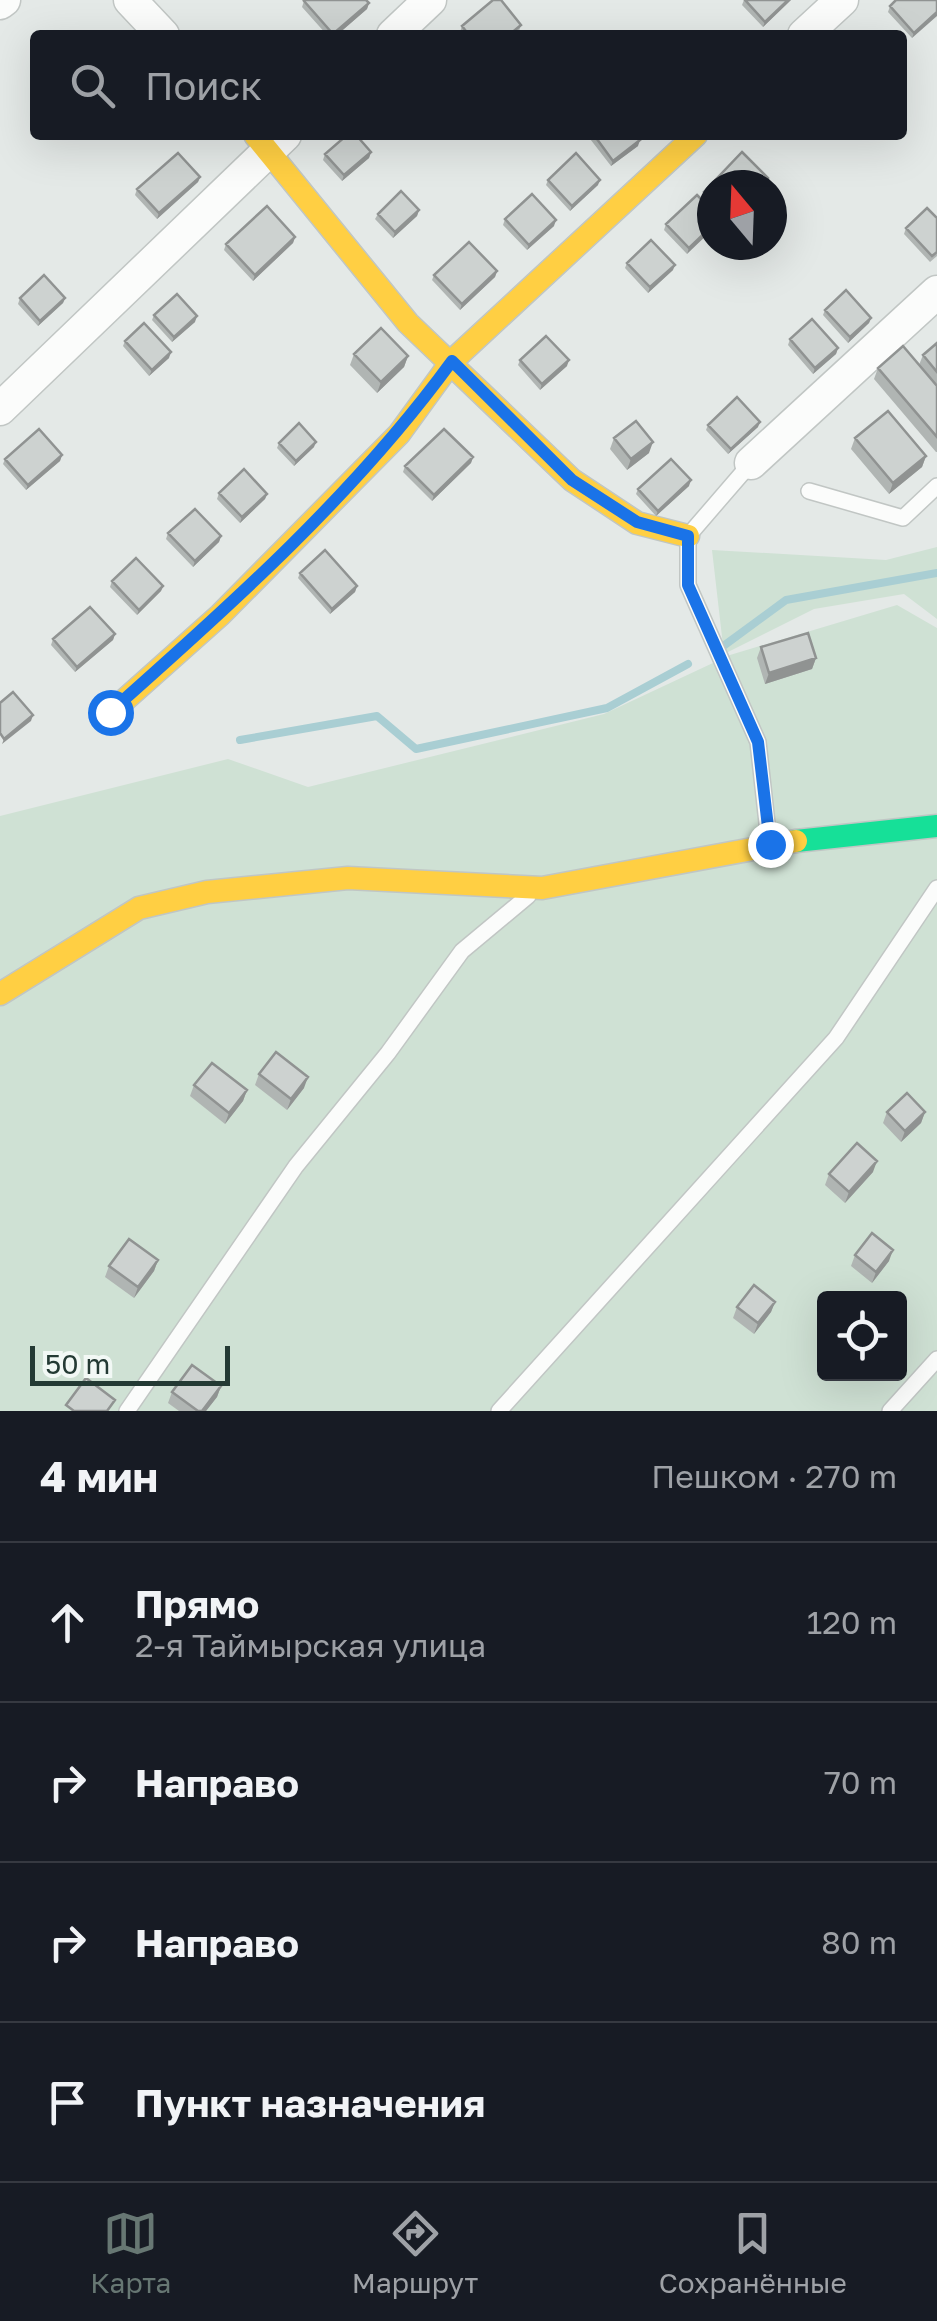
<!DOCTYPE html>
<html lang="ru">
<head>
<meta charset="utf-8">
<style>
	:root { --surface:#171b24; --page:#20242c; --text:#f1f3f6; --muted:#9ea1a6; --line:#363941; --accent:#677773 }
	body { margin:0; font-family:"Golos Text",sans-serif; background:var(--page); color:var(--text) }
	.controls { position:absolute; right:30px; bottom:30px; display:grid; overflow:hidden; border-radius:10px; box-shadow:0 10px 40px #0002 }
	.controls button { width:90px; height:90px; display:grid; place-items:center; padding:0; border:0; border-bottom:2px solid var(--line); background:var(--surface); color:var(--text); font:50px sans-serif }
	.compass { position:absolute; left:697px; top:170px; width:90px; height:90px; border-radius:50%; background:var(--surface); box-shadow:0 10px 40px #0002; rotate:341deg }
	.scale { position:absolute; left:30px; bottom:25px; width:200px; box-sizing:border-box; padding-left:10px; border:5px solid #243a34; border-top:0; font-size:28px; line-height:35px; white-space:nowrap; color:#243a34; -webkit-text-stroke:8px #f2f8f5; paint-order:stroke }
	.stop { position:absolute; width:30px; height:30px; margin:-22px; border:8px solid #1a73e8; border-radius:50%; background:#fff }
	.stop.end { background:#1a73e8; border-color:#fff; box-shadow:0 2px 10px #0008 }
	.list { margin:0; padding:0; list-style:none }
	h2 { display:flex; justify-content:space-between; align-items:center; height:130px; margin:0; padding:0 40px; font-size:42px }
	h2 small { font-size:32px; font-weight:400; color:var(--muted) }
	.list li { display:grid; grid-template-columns:65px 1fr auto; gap:30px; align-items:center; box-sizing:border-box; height:160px; padding:0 40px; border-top:2px solid var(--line) }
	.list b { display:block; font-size:38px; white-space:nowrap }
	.list p { margin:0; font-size:32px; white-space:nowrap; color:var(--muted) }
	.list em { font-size:32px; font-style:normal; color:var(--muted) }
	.icon { flex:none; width:55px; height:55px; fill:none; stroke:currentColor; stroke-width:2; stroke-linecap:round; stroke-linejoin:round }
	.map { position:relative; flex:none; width:937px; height:1411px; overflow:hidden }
	.search { position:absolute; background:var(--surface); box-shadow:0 10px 40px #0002; left:30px; right:30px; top:30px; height:110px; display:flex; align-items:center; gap:25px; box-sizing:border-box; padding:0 35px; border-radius:10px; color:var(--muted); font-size:38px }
	.sheet { height:770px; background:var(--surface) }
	nav { display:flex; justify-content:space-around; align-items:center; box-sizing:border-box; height:140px; border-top:2px solid var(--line); background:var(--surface); font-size:28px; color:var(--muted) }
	nav a { display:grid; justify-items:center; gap:5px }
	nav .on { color:var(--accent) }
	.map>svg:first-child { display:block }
</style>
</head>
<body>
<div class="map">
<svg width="937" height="1411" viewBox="0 0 937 1411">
	<rect width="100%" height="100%" fill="#e4e9e7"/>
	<path fill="#cfe1d4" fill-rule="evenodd" d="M937,547V619L904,594L814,609L724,654L712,550L886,560Z
		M897,605L937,628V1411H0V816L228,759L308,787L604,714L730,655ZM824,1298H900V1374H824Z"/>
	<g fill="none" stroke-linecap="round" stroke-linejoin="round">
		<path stroke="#a9ced3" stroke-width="8" d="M722,647L786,600L937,573
			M240,740L377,716L416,749L607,708L688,664"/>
		<defs>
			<path id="lane" d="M751,463L688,536V585L758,742L769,841
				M809,491L903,518L937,486
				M127,1411L296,1166L388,1053L462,951L528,896
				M499,1411L836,1038L937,888
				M890,1411L937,1359"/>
			<path id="street" d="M130,0L163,35
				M0,3L4,0
				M393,35L430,0
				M804,35L842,0
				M0,409L285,135
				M751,463L937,292"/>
			<path id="fast" d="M796,841L937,826"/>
			<path id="slow" d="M255,135L408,323L572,480L637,523L688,536
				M110,713L220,615L399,434L452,361L696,135
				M0,994L139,908L207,892L348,878L542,888L796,841"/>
		</defs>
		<use href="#lane" stroke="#c1c6c4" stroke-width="18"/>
		<use href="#street" stroke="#c1c6c4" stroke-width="35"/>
		<use href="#fast" stroke="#c0c6c4" stroke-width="25"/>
		<use href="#slow" stroke="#c0c6c4" stroke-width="25"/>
		<use href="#lane" stroke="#fbfcfb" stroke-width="15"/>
		<use href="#street" stroke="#fbfcfb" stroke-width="32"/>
		<use href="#fast" stroke="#16e098" stroke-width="22"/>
		<use href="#slow" stroke="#ffcf43" stroke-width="22"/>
	</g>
	<path fill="#b0b5b3" d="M744,0H791L763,27L742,5Z
		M937,0L912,38L888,12L890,6Z
		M304,1L369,3L367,9L337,35H327L302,7Z
		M521,25L519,31L514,35H463L460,32L462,26Z
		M587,135H636L638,146L611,166Z
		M371,152L369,158L342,181L323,160L325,154Z
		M742,152L768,178L766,184L765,185H712V207L702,197L704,192Z
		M200,177L198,182L157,219L135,195L137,189Z
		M548,180L598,185L570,211L546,185Z
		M419,210L417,216L393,238L375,219L378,214Z
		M712,210L687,254L664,230L666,224Z
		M937,218V256L930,262L904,234L906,228Z
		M505,219L554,226L527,250L503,225Z
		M295,237L293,243L253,281L224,250L226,244Z
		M627,263L673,270L648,293L625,268Z
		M497,271L495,277L460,310L432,280L434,275Z
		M20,298H65L63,303L38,326L18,304Z
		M825,310L871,318L869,323L848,343L823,315Z
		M154,315L195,322L172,342L152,320Z
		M790,339L838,348L836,354L813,374L788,345Z
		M125,341L169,358L149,376L123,346Z
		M937,343V452H936L874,379L878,368L919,365L923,355Z
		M354,354L408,356L404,367L377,393L350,365Z
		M520,360L567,366L540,390L518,365Z
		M708,425L758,427L728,454L706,430Z
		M614,438L649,453L627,470L610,449Z
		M855,438L926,456L922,467L889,494L851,449Z
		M279,443L314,447L294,466L277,448Z
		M62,455L60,461L26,490L3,464L5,459Z
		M473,457L471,463L432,501L403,472L405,466Z
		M689,486L656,516L636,494L638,489Z
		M219,493L267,494L265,499L240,523L217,499Z
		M168,533L221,536L219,542L193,567L166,539Z
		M300,573L357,586L355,592L330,614L298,578Z
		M112,581L163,586L161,591L137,615L110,587Z
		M115,634L113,640L75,672L51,645L53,639Z
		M761,647L816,658L812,669L765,684L757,658Z
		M259,1074L304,1088L287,1110L255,1085Z
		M194,1085L247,1090L243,1101L225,1124L190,1096Z
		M887,1112H925L921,1123L901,1142L883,1123Z
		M873,1172L845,1203L825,1185L829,1174Z
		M855,1255L889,1261L872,1283L851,1266Z
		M158,1260L154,1271L134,1298L105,1277L109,1266Z
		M775,1302L771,1312L754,1334L733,1318L737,1307Z
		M221,1386L217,1397L206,1411H179L168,1403L172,1392Z"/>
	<path fill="#909392" d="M788,0H791L763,27L765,22Z
		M369,3L367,9L337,35H333Z
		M937,12V16L912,38L914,33Z
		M640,140L638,146L611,166L613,161Z
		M371,152L369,158L342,181L344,175Z
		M200,177L198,182L157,219L159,213Z
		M600,180L598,185L570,211L572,206Z
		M419,210L417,216L393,238L395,232Z
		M556,220L554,226L527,250L529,245Z
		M712,226V230L687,254L689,248Z
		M295,237L293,243L253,281L255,275Z
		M675,265L673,270L648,293L650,287Z
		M497,271L495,277L460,310L462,304Z
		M65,298L63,303L38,326L40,321Z
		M197,316L195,322L172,342L174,337Z
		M871,318L869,323L848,343L850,337Z
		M838,348L836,354L813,374L815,368Z
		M171,352L169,358L149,376L152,370Z
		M408,356L404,367L377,393L381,382Z
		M569,360L567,366L540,390L542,384Z
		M760,422L758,427L728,454L731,449Z
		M316,442L314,447L294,466L296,461Z
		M653,442L649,453L627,470L631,459Z
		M62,455L60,461L26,490L28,485Z
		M926,456L922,467L889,494L893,483Z
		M473,457L471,463L432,501L434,495Z
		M691,480L689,486L656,516L658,511Z
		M267,494L265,499L240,523L242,517Z
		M221,536L219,542L193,567L195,561Z
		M163,586L161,591L137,615L139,610Z
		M357,586L355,592L330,614L332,609Z
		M115,634L113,640L75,672L77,667Z
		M816,658L812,669L765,684L769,673Z
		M33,715L31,721L2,744L4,739Z
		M308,1077L304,1088L287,1110L291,1099Z
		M247,1090L243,1101L225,1124L229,1113Z
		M925,1112L921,1123L901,1142L905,1131Z
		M877,1161L873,1172L845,1203L849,1192Z
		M893,1250L889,1261L872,1283L876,1272Z
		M158,1260L154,1271L134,1298L138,1287Z
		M775,1302L771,1312L754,1334L758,1323Z
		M221,1386L217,1397L206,1411H202Z"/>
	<path fill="#cdd2d0" stroke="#909392" stroke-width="2.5" d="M306,0H366L369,3L333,34L304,1Z
		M493,0H501L521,25L509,35H469L462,26Z
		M745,0H788L765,22Z
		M896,0H937V12L914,33L890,6Z
		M347,135H356L371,152L344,175L325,154Z
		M594,135H636L640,140L613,161Z
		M742,152L768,178L762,185H712V199L704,192Z
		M178,153L200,177L159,213L137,189Z
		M576,153L600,180L572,206L548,180Z
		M401,191L419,210L395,232L378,214Z
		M532,194L556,220L529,245L505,219Z
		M697,195L712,210V226L689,248L666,224Z
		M267,206L295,237L255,275L226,244Z
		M927,208L937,218V252L932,256L906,228Z
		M651,240L675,265L650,287L627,263Z
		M469,242L497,271L462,304L434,275Z
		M44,275L65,298L40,321L20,298Z
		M846,290L871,318L850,337L825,310Z
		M177,294L197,316L174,337L154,315Z
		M812,319L838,348L815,368L790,339Z
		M144,323L171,352L152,370L125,341Z
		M381,328L408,356L381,382L354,354Z
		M546,336L569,360L542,384L520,360Z
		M937,343V372L923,355Z
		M903,346L937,386V437L878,368Z
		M737,397L760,422L731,449L708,425Z
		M888,411L926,456L893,483L855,438Z
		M636,421L653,442L631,459L614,438Z
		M299,423L316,442L296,461L279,443Z
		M39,429L62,455L28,485L5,459Z
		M444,429L473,457L434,495L405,466Z
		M671,459L691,480L658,511L638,489Z
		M244,469L267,494L242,517L219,493Z
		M195,509L221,536L195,561L168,533Z
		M325,550L357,586L332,609L300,573Z
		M136,558L163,586L139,610L112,581Z
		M90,607L115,634L77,667L53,639Z
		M808,633L816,658L769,673L761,647Z
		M13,692L33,715L4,739L0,733V703Z
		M276,1052L308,1077L291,1099L259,1074Z
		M212,1063L247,1090L229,1113L194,1085Z
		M907,1093L925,1112L905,1131L887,1112Z
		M857,1143L877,1161L849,1192L829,1174Z
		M872,1233L893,1250L876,1272L855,1255Z
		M129,1239L158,1260L138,1287L109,1266Z
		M754,1285L775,1302L758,1323L737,1307Z
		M192,1365L221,1386L202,1411H198L172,1392Z
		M86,1378L115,1400L107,1411H74L66,1405Z"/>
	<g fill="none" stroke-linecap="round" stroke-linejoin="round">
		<path stroke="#1a73e8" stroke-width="12" d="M110,712C232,604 356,493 452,361L572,480L637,522L688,536V585L758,742L770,844"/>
	</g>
</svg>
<div class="controls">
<button><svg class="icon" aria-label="locate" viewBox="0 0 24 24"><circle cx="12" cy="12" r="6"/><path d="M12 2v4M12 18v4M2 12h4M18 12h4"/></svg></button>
</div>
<svg class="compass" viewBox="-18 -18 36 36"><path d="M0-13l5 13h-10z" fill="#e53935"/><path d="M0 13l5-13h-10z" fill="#9ea1a6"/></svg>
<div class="scale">50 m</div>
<div class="stop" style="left:110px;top:712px"></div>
<div class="stop end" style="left:770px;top:844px"></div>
<div class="search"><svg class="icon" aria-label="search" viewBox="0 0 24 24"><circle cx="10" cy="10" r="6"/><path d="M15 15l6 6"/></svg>Поиск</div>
</div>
<section class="sheet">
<h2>4 мин<small>Пешком · 270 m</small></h2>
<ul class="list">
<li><svg class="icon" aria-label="ahead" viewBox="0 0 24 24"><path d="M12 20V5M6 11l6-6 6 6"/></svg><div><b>Прямо</b><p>2-я Таймырская улица</p></div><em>120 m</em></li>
<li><svg class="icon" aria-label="right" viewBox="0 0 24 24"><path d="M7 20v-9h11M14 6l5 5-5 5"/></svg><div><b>Направо</b></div><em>70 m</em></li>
<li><svg class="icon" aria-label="right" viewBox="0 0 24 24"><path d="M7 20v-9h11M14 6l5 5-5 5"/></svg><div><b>Направо</b></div><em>80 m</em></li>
<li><svg class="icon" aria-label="arrive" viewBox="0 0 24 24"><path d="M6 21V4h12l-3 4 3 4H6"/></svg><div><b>Пункт назначения</b></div></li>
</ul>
</section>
<nav>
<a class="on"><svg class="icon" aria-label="map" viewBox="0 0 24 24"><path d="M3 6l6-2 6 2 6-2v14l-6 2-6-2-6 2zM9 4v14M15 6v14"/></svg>Карта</a>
<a><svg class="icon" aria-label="directions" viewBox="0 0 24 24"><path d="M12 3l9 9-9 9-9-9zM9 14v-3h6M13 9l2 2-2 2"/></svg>Маршрут</a>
<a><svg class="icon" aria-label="saved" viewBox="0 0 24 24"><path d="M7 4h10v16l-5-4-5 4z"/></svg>Сохранённые</a>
</nav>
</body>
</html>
